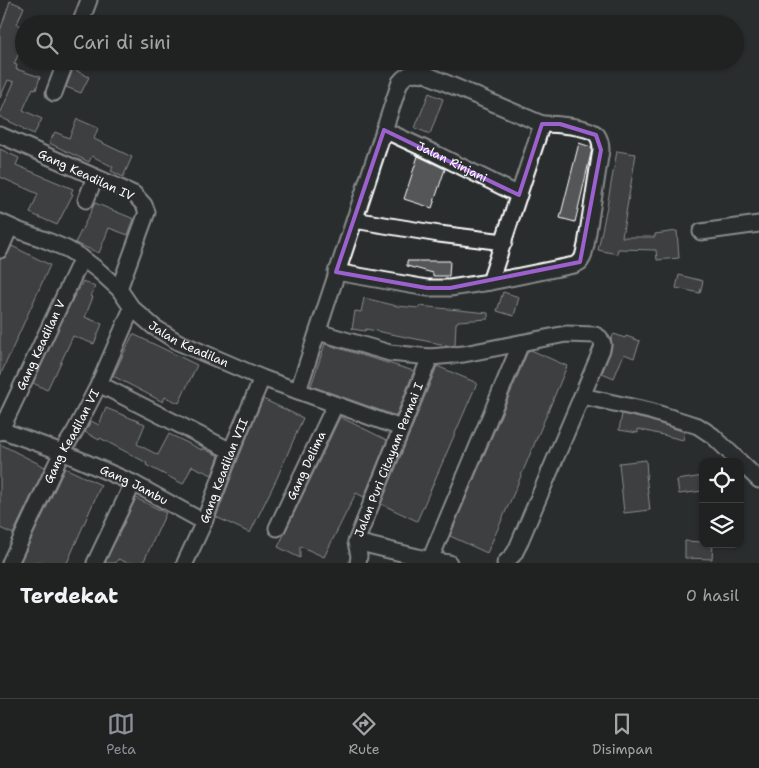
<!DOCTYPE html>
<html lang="id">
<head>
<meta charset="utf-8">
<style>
	:root { --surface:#202222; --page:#2d2f2f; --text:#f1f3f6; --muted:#a2a4a5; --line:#3d3f40; --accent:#8c9099 }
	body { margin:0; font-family:"Shantell Sans",sans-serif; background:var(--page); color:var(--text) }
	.controls { position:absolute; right:15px; bottom:15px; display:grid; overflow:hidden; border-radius:10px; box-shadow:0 1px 4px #0004 }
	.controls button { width:45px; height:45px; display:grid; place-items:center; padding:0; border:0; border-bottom:1px solid var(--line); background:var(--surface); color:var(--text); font:25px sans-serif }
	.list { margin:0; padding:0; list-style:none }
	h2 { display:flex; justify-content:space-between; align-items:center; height:65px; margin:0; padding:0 20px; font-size:21px }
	h2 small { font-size:16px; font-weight:400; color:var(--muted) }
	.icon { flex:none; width:28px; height:28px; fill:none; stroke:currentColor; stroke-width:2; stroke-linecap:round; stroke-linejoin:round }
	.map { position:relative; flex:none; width:759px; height:563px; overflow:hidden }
	.search { position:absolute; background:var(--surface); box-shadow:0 1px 4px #0004; left:15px; right:15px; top:15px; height:55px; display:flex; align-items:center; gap:12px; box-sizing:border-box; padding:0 18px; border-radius:28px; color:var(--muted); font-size:19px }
	.sheet { height:135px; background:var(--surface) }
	nav { display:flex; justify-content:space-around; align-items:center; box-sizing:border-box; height:70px; border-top:1px solid var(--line); background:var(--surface); font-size:14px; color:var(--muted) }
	nav a { display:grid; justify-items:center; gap:2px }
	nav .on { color:var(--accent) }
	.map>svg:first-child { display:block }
</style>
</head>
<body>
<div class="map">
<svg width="759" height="563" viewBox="0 0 759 563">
	<rect width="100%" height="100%" fill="#2a2d2e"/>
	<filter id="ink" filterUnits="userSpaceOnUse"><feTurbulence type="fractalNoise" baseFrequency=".02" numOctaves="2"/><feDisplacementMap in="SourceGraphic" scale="10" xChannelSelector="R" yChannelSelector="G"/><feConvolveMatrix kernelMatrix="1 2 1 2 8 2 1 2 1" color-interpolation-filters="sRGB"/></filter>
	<g filter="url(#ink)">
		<path fill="#555758" stroke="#fff" d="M10,1L24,7L17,24L24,27V42L14,64L17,65L16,69L40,77L36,90L33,88L23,110L42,119L34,134L23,129V128L0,117V114L14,82L8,80L0,98V31Z
			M73,69L89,77L81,93L66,87Z
			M429,93L443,99L430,134L415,128Z
			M77,119L98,128L94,139L132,157L123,177L111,171L113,167L92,156L89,162L49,143L55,132L69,138Z
			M579,143L591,147L592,149L575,222L560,218Z
			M0,149L19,158L16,165L73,189L71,193L73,194L57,225L30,213L38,194L0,177Z
			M617,151L636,154L622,237H655V234L677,231L679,258L657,260L656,250L618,249L617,254L598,250L607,206Z
			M418,156L445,169L432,208L404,199Z
			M95,203L134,219L128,235L109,228L99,253L75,243Z
			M12,246L50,265L0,376V259L6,257Z
			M407,261H450L449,276H433V273L407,266Z
			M679,275L703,281L700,293L676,288Z
			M83,281L95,287L91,296L93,297L85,317L102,324L94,344L73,336L55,375H54L47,390L33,383L77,290L78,291Z
			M503,292L519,297L514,316L497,311Z
			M364,298L397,306L419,308V306L488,313V319L458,321L457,323H456L455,345L451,346L366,329L365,331L352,329L355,311L361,312Z
			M133,334L197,365L179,403L165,397L163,402L113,376Z
			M614,334L625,338L626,336L640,341L634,358L624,354L614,378L602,373L611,351L612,345L611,339Z
			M325,344L414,371L396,416L311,386Z
			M531,350L567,366L513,495L487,553L450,536L528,351Z
			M437,366L477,383L417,521L381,504Z
			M263,399L303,418L277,478L250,533L216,517L240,454Z
			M106,408L145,424L137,444L158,455L169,434L202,450V448L219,456L212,475L192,466L183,484L146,465L147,463L100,438L99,440L85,432L91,421L99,425Z
			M622,414L648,420L685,432L683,440L638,429V433L619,430Z
			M340,417L387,440L364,497L356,493L324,557L300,546V558L278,547Z
			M0,444L45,467L13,534L0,528Z
			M646,460L647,475H646L650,510L624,513L619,463Z
			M65,468L101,485L67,563H20Z
			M703,476V491L679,494L677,480Z
			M136,498L166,513L143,563H128L118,559L116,563H105Z
			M685,541L703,542V544H713L712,559L685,558Z"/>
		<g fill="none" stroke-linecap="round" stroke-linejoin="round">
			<defs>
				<g id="street">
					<path d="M80,24L89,0"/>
					<path d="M54,93L66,61"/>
					<path id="s1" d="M384,130L434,153L519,195"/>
					<path d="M0,135L134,194L144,205L147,212L119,289"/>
					<path d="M86,200L95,177"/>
					<path d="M354,220L439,234L504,242"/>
					<path id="s2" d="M0,222L20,231L43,239L67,249L82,258L99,271L119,289L132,308L154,327L178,342L262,378L401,428"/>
					<path d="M701,232L759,224"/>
					<path d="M0,250L10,227"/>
					<path d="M336,272L427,288H450L490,282L574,265L580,262L583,257L586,245L601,150C601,145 600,139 597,135C589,126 554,124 542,124"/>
					<path d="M318,332L390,353L430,357L464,354L566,334L595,335L600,338L603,344L602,349L518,546L514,554L505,563"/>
					<path d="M99,384L231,451"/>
					<path d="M298,391L400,82C407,73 414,72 425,74L542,124L490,282"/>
					<path d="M582,396L650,411L698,426L713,436L740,462"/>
					<path id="s3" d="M1,430L62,452L133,483L204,522"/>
					<path id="s4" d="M0,432L82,258"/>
					<path d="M740,462L759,480"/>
					<path id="s5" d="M277,528L335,405"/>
					<path d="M356,542L430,560L449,563"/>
					<path d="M430,560L521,343"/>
					<path id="s6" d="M10,563L62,452L75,431L99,384L132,308"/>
					<path d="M95,563L133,483"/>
					<path id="s7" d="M185,563L204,522L231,451L262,378"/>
					<path id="s8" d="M358,563L359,556L356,542L430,357"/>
				</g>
			</defs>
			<use href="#street" stroke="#fff" stroke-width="19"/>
			<use href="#street" stroke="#2a2d2e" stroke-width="15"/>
		</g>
	</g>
	<path d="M0 0H759V563H0ZM542,124H560L596,135L601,150L580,262L450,288H427L336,272L384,130L519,195Z" fill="#2a2d2e" fill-opacity=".55" fill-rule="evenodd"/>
	<path fill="none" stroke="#9c61cf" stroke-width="4" stroke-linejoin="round" d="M542,124H560L596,135L601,150L580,262L450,288H427L336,272L384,130L519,195Z"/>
	<g text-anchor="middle" stroke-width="5" stroke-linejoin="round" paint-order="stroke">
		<g font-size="12" fill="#fff" stroke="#2a2d2e">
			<text dy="4" stroke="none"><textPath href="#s1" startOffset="75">Jalan Rinjani</textPath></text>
			<text transform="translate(86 175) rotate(25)" y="4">Gang Keadilan IV</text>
			<text dy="4" stroke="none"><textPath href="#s2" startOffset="229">Jalan Keadilan</textPath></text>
			<text dy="4" stroke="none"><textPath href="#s4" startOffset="96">Gang Keadilan V</textPath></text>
			<text dy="4" stroke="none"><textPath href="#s6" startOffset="141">Gang Keadilan VI</textPath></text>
			<text dy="4" stroke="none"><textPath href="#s8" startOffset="110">Jalan Puri Citayam Permai I</textPath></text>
			<text dy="4" stroke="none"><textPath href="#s5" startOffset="69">Gang Delima</textPath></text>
			<text dy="4" stroke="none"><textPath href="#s7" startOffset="100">Gang Keadilan VII</textPath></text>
			<text dy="4" stroke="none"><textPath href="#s3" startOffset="144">Gang Jambu</textPath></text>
		</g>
	</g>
</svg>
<div class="controls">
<button><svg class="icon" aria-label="locate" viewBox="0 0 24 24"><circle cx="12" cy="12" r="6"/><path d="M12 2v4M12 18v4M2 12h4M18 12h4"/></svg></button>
<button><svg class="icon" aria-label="layers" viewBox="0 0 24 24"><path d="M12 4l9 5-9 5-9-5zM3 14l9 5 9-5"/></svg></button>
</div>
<div class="search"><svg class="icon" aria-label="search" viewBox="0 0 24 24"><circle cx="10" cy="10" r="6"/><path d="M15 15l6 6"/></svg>Cari di sini</div>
</div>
<section class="sheet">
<h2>Terdekat<small>0 hasil</small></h2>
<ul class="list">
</ul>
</section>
<nav>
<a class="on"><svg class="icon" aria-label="map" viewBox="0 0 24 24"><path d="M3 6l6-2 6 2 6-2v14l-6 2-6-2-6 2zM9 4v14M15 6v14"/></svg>Peta</a>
<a><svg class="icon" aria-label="directions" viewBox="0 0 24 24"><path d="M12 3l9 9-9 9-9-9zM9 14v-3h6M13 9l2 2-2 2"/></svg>Rute</a>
<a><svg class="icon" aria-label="saved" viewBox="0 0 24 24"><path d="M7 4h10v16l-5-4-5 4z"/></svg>Disimpan</a>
</nav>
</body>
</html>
